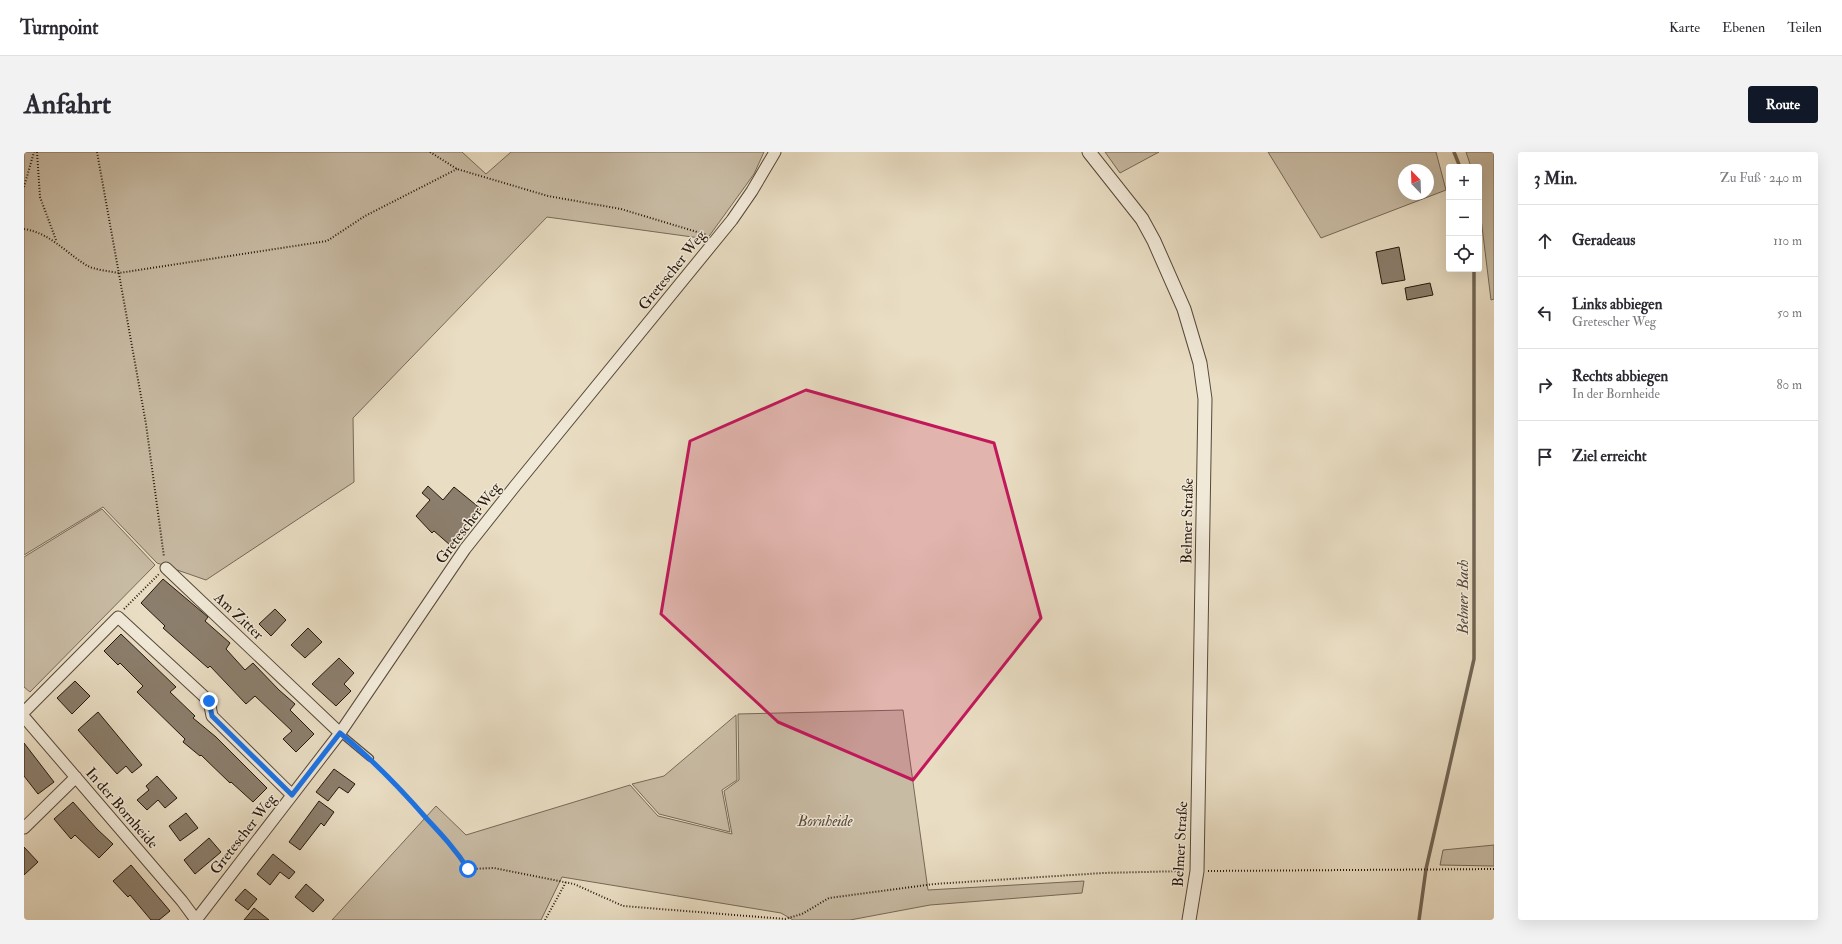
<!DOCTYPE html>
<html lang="de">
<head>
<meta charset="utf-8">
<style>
	:root { --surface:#fff; --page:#f2f2f3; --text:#2b2b33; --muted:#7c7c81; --line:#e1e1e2; --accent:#111827 }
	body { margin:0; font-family:"IM FELL Double Pica",serif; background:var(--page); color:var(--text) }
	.controls { position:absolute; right:12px; top:12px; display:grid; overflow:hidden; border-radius:4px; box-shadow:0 4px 16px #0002 }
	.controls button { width:36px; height:36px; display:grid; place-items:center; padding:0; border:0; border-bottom:1px solid var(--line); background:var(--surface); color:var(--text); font:20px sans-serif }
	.compass { position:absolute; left:1374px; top:12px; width:36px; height:36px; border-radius:50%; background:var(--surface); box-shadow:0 4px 16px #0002; rotate:337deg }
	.stop { position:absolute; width:12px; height:12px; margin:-9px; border:3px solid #1a73e8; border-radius:50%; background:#fff }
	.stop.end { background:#1a73e8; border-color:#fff; box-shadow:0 1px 4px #0008 }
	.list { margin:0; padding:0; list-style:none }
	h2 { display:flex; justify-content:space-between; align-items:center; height:52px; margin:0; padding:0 16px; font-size:17px }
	h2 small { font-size:13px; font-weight:400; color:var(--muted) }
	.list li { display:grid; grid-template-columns:26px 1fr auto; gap:12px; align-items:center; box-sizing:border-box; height:72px; padding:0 16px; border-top:1px solid var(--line) }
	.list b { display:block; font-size:15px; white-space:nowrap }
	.list p { margin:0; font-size:13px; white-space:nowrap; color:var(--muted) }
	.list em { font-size:13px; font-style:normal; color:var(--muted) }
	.icon { flex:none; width:22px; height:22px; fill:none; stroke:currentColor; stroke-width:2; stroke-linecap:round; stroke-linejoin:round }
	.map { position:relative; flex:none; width:1470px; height:768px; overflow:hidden; border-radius:4px }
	header { display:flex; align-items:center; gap:24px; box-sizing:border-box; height:56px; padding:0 20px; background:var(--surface); border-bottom:1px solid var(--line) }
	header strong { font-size:19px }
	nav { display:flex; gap:22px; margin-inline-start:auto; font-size:14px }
	.intro { display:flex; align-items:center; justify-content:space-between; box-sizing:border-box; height:96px; padding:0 24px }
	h1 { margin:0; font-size:28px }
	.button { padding:10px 18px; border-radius:4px; background:var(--accent); color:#fff; font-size:14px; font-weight:700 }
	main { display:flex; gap:24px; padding:0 24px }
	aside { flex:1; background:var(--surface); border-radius:4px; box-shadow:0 4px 16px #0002 }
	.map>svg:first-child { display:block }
</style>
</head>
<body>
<header>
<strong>Turnpoint</strong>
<nav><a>Karte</a><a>Ebenen</a><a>Teilen</a></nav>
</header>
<div class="intro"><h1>Anfahrt</h1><a class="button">Route</a></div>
<main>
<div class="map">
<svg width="1470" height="768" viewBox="0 0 1470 768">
	<rect width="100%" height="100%" fill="#e9ddc3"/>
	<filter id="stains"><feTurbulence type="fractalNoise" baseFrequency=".005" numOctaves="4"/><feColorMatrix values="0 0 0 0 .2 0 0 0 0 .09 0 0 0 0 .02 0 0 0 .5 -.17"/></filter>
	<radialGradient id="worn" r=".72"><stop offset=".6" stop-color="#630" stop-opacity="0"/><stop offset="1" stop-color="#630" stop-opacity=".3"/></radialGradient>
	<path fill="#c8bba4" stroke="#766958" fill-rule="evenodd" d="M0,0H438L462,22L487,0H740L730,22L683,87L523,65L329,266L330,330L182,428L133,411L79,355L0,403Z
		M1081,0H1135L1096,21Z
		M1244,0H1412L1422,38L1297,86ZM1380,18H1404V42H1380Z
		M1442,0H1470V147L1467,148L1455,50V15H1447Z
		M78,357L131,413L6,540L0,535V405Z
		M879,558L904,738L1060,729L1058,741L906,753L826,768H769L757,761L538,725L517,768H308L412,654L442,683L606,633L634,664L708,682L700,639L715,628L714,562Z
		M712,563L713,628L698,638L706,680L635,662L608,632L640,624Z
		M1470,693V714L1416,713L1419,698Z"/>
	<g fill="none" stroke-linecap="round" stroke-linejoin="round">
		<path stroke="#726655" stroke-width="3.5" d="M1430,0L1436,15
			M1395,768L1402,717L1450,507V117"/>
	</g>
	<path fill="#8b7e6c" stroke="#25170d" d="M1375,95L1381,128L1358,132L1352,100Z
		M1406,131L1409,143L1383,148L1381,136Z
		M404,334L419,348L430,335L457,357L426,393L410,379L408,381L392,364L406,348L398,341Z
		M139,427L184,465L181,469L206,491L202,497L221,518L229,511L255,538L271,552L266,558L290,582L272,600L259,587L268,579L231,544L222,552L186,514L184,516L139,476L141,474L117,451Z
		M251,457L262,468L247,484L235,472Z
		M284,476L298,490L281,506L267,493Z
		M97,482L152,535L146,540L171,564L169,566L192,585L243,636L229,650L207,630L206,631L177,603L176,604L159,590L161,587L113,540L119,534L96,511L94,513L80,499Z
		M315,506L330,521L320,532L327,539L312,554L288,532Z
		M51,529L66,544L48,562L33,546Z
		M74,560L118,613L108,621L102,614L93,622L54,578Z
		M0,591L30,630L14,642L0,624Z
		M310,617L331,632L324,641L315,635L304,649L292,640Z
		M133,624L153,646L141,656L134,648L123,658L113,648L125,638L122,634Z
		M295,649L310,660L300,674L297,671L276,698L265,690Z
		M49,650L73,677L89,692L75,706L51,683L47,687L30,667Z
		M162,661L174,676L156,689L145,674Z
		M185,686L197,700L171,722L160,708Z
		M0,695L14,710L0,723Z
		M249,702L271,720L265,727L256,720L246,733L233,722Z
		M107,713L146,759L135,768H127L106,743L104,745L89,729Z
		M282,732L300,748L289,760L271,745Z
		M221,737L233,747L224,758L211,748Z
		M230,756L245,768H220Z"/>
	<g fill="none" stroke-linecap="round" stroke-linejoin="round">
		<defs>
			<path id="service" d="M316,581L346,606"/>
			<path id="minor" d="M142,416L316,581
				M0,560L94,465L185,549L188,564L268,643
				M0,565L158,749L172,768
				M0,676L52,625
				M172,768L316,581L441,397L491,334L708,68L728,39L751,0"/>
			<path id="tertiary" d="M1065,0L1118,67L1130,89L1160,157L1176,211L1181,247L1173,719L1165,768"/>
		</defs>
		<use href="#service" stroke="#56483a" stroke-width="8"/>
		<use href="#minor" stroke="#56483a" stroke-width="13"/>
		<use href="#tertiary" stroke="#56483a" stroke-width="15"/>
		<path stroke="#25170d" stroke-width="2" stroke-dasharray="1 2" stroke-linecap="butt" d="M13,0L16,45L32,88
			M73,0L122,272L140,405
			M406,0L433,17L524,44L597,57L683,83
			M0,35L10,0
			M0,77C26,81 41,100 62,113C70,118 85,119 95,121L303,89L341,64L433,17
			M100,457L135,422
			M351,611L434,701L444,717L470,716L550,732L599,754L761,767L778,762L805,746L910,732L1079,721L1161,719
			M1184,719L1470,717
			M521,768L542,730"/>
		<use href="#service" stroke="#f1e9d8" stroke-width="5.5"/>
		<use href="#minor" stroke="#f1e9d8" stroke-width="11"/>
		<use href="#tertiary" stroke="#f1e9d8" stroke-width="13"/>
	</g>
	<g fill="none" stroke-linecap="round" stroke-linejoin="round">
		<path stroke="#1a73e8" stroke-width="5" d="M185,549L188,564L268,643L316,581C348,607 376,636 403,667C418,683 432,698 444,717"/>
	</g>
	<path fill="#c2185b" fill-opacity="0.2" stroke="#c2185b" stroke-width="3" stroke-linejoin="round" d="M782,238L970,291L1017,466L889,628L754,570L637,462L666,289Z"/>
	<g text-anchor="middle" stroke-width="3" stroke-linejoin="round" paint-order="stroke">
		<g font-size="15" fill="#25170d" stroke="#f1e9d8">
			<text transform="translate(648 118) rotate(-51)" y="5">Gretescher Weg</text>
			<text transform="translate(1163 369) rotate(-89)" y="5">Belmer Straße</text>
			<text transform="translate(444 371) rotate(-53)" y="5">Gretescher Weg</text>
			<text transform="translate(215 464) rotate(43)" y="5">Am Zitter</text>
			<text transform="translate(98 656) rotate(49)" y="5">In der Bornheide</text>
			<text transform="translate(219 682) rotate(-52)" y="5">Gretescher Weg</text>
			<text transform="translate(1156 692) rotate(-87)" y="5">Belmer Straße</text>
		</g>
		<g font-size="15" font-style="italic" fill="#56483a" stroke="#f1e9d8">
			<text x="801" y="674">Bornheide</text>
		</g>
		<g font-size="16" font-style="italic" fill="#594b3d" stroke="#f1e9d8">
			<text transform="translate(1438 445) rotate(-90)" y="6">Belmer Bach</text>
		</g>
	</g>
	<rect width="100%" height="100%" filter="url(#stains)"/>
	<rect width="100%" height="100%" fill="url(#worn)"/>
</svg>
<div class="controls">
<button>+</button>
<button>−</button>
<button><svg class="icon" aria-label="locate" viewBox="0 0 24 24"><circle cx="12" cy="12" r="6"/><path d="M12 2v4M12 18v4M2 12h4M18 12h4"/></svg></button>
</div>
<svg class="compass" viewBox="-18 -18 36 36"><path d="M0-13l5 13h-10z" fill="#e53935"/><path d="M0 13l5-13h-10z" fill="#7c7c81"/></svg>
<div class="stop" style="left:444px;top:717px"></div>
<div class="stop end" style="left:185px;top:549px"></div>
</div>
<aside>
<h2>3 Min.<small>Zu Fuß · 240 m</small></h2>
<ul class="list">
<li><svg class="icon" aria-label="ahead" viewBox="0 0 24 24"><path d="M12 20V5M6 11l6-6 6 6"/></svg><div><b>Geradeaus</b></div><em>110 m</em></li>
<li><svg class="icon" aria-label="left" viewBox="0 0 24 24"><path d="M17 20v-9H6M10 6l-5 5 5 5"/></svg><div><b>Links abbiegen</b><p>Gretescher Weg</p></div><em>50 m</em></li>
<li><svg class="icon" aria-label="right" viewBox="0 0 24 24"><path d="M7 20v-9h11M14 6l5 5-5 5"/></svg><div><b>Rechts abbiegen</b><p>In der Bornheide</p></div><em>80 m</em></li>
<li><svg class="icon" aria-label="arrive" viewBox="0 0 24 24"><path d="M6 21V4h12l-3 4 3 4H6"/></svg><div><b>Ziel erreicht</b></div></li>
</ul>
</aside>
</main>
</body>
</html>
